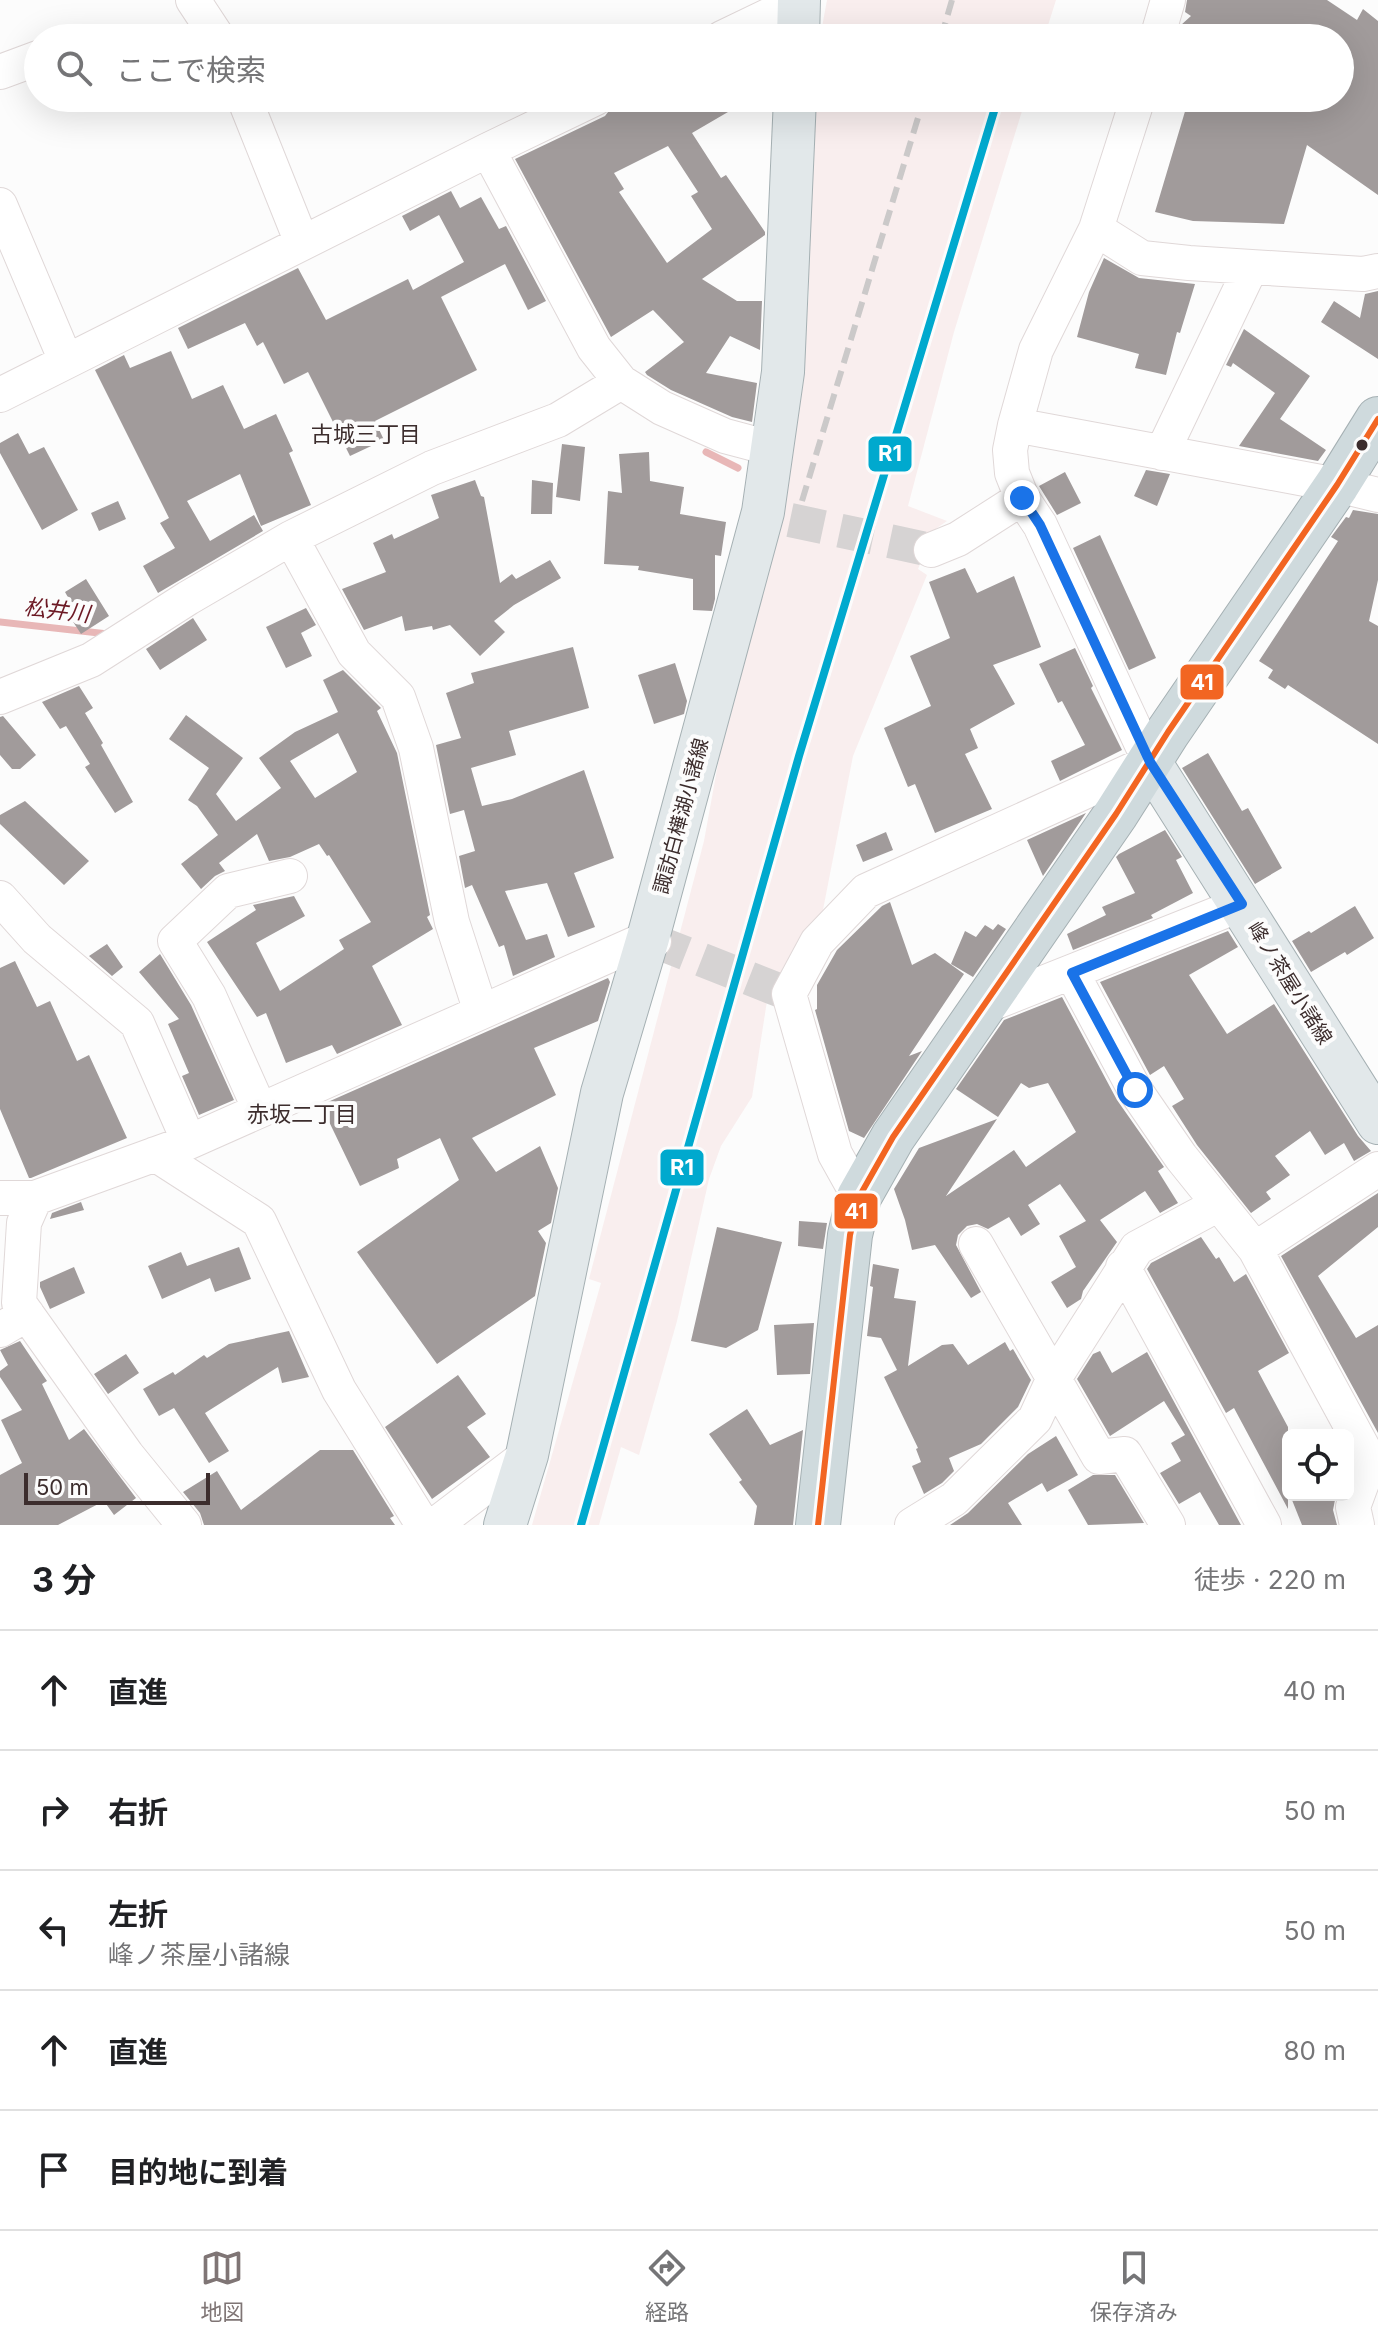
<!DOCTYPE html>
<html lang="ja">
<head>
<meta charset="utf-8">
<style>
	:root { --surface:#fff; --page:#f6f6f6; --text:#202124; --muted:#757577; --line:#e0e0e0; --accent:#7f7575 }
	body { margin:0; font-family:Inter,"Noto Sans JP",sans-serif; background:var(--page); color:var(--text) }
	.controls { position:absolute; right:24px; bottom:24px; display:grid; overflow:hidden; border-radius:12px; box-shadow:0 8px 32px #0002 }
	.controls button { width:72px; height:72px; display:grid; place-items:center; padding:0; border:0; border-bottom:2px solid var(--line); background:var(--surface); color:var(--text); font:40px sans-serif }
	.scale { position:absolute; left:24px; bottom:20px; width:186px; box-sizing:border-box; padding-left:8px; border:4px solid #3c2d2d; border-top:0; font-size:22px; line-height:28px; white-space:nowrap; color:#3c2d2d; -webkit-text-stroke:6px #fcfcfc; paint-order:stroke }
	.stop { position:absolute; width:24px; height:24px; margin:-18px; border:6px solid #1a73e8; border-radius:50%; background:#fff }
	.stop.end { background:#1a73e8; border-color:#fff; box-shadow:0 2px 8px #0008 }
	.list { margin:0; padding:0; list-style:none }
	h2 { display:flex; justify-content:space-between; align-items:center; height:104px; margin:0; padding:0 32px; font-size:34px }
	h2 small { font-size:26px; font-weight:400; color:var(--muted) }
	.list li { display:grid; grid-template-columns:52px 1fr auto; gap:24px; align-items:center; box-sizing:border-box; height:120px; padding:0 32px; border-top:2px solid var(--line) }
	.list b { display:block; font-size:30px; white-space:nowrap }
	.list p { margin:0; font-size:26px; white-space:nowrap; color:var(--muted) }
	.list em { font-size:26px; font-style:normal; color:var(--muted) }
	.icon { flex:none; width:44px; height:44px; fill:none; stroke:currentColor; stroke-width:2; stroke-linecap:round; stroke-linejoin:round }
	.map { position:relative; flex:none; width:1378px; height:1525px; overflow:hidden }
	.search { position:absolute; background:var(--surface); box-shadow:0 8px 32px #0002; left:24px; right:24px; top:24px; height:88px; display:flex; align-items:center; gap:20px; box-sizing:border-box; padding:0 28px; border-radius:44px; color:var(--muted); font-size:30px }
	.sheet { height:704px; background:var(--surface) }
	nav { display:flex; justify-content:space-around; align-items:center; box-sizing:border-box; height:112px; border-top:2px solid var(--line); background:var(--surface); font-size:22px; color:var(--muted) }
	nav a { display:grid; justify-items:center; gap:4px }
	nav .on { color:var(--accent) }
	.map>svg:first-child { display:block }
</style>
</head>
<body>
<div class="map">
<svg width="1378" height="1525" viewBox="0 0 1378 1525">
	<rect width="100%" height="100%" fill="#fcfcfc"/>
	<path fill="#f9eeee" d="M827,0H1056L1044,38H820Z
		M810,98H1026L954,332L908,506L947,521L934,530L918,569L927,575L853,756L821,920L767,1001L752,1097L721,1146L709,1179L677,1321L639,1455L621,1447L599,1525H532L601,1283L589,1279L704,841L751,582L790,452L809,295Z"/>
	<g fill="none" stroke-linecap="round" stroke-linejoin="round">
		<path stroke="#e8b7b7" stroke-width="7" d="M706,452L738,468
			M0,622L108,634"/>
	</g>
	<path fill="#a19b9b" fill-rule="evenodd" d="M1187,0H1327L1357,20L1363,9L1378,21V195L1307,145L1284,224L1193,221L1155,212L1189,98H1340V38H1178L1181,25L1191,16L1185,12Z
		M627,98H752L692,133L721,178L726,175L765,232V235L702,279L737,301H762L760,350L730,336L706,373L757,383L752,422L732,417L671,390L647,375L645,372L684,342L653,310L611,337L515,159L605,116L614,104ZM668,146L698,192L691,196L712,229L667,263L619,192L624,189L614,173Z
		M451,191L460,208L481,197L499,229L506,226L546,301L528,310L505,264L441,297L477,370L375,421L384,440L350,456L308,372L284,384L263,342L257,346L245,323L188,349L178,328L298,268L326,320L408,279L413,290L464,262L439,215L410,231L402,216Z
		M1104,258L1139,278L1195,284L1180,333L1177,332L1166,375L1135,368L1139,354L1077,337L1089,292Z
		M1378,291V359L1321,322L1334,301L1360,318L1365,294Z
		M1244,329L1310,376L1280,419L1326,450L1318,461L1239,446L1275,393L1233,363L1231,367L1226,365Z
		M171,351L192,399L223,385L244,429L276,414L293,451L289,453L311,505L261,526L240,474L187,501L210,541L254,515L263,531L158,593L143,566L175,548L160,523L169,518L95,370L124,355L130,368Z
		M18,433L29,454L44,447L78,510L42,530L0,453V443Z
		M562,444L585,447L580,501L556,497Z
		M649,452L650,481L684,487L680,514L726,522L721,556L715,555V599L712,611L693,610V579L638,570L639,566L604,564L608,491L622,493L619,454Z
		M1146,470L1170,474L1157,506L1134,496Z
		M1065,472L1081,503L1057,515L1039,486Z
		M475,480L481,496L484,497L500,583L512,574L516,579L550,560L561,578L514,605L494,621L505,632L480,656L450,625L433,630L432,626L405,631L402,616L364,630L342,589L386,572L373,543L392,534L394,539L439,518L431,495Z
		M532,480L553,483L552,514H531Z
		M118,501L126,519L99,531L91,513Z
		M1353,510L1378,514V580L1369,621L1378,626V744L1288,685L1285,689L1268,678L1273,670L1259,661L1338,541L1331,537L1346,517L1349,518Z
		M1100,535L1156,658L1129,670L1073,548Z
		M965,568L977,593L1014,576L1041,647L993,665L1015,704L970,729L978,748L965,754L992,809L935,833L915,784L908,787L884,728L931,706L910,656L950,638L929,582Z
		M86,579L109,616L81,634L68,614L75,610L65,592Z
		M306,608L316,625L301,633L312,656L286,668L266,627Z
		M193,618L207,640L160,670L146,649Z
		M573,647L589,708L509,731L516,755L471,768L482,806L512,799L584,770L614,858L574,873L595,927L568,937L547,883L505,891L526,940L547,934L555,957L513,976L504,945L499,947L472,885L465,888L459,856L475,851L464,810L450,814L436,745L461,738L446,693L474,683L471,673Z
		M1075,648L1093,686L1091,688L1122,750L1060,781L1051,761L1085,745L1062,701L1058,703L1039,664Z
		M675,663L687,701L684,714L654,724L638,675Z
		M343,670L381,708L377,711L397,753L430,915L427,917L433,929L372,966L402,1025L337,1054L332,1045L286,1063L266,1013L257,1017L207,942L256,910L253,905L294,896L305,916L256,943L280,991L344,949L339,940L371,922L329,855L327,856L319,844L290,857L269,861L257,834L219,863L225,871L215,876L201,889L181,864L218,835L197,806L188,800L209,768L169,739L186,715L243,758L216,794L236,821L281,788L259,758L295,732L338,712L323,680ZM338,733L357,772L315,798L290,761Z
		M79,686L93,708L85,713L103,743L101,745L133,802L115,813L85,767L90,764L66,726L60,729L42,702Z
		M3,716L36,755L20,769H12L0,755V717Z
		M1208,753L1242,811L1248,808L1282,868L1255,884L1182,768Z
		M25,801L89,861L64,885L0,824V815Z
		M1086,813L1043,876L1027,840Z
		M1165,830L1182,857L1176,860L1193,893L1151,915L1153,918L1073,950L1067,934L1106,915L1102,907L1135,893L1116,857L1119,854Z
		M886,832L893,850L863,862L856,845Z
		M890,902L912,965L935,953L964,974L909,1056L922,1051L864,1138L849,1131L815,1010L817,1009V985L837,950L882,906Z
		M1355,906L1374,938L1347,955L1345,952L1311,972L1292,941L1309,931L1311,933Z
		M998,924L1006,929L973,977L951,964L965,931L976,937L985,925L993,930Z
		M1228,931L1238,947L1189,975L1227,1034L1274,1004L1358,1136L1371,1151L1354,1161L1344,1143L1325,1155L1310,1131L1275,1156L1290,1175L1266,1192L1271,1199L1251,1213L1197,1145L1172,1106L1184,1099L1164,1066L1150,1075L1100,982Z
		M107,944L123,967L112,976L89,956Z
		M160,954L191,1005L234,1100L199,1115L182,1076L189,1073L168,1024L179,1019L139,972Z
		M15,961L37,1007L50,1001L77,1061L89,1055L127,1138L31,1178H29L0,1109V968Z
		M608,978L610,982L598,1021L534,1048L556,1095L472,1138L496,1172L540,1146L558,1188L551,1223L538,1231L546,1243L535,1296L437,1364L357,1252L459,1180L440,1138L397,1159L399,1168L360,1186L321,1105Z
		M1062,997L1117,1100L1164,1167L1158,1171L1178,1203L1160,1213L1145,1191L1100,1220L1117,1242L1083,1291L1081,1299L1067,1308L1051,1282L1076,1267L1059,1236L1086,1221L1060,1184L1028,1205L1040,1224L1021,1236L1009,1217L988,1229L977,1224L967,1226L958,1235L956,1245L981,1292L971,1298L935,1245L912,1250L905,1220L894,1189L919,1148L997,1119L946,1196L1014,1150L1026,1167L1076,1132L1048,1083L1029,1088L1021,1083L998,1117L956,1089L1004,1020Z
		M1378,1193V1227L1318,1276L1356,1338L1378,1325V1433L1281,1256Z
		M81,1202L84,1210L50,1219L52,1213Z
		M799,1221L827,1223L823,1249L798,1246Z
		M717,1227L782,1242L758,1330L726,1348L691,1341Z
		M1201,1237L1216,1259L1219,1257L1234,1282L1246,1274L1289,1353L1258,1371L1288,1427V1509L1234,1408L1226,1413L1147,1269L1151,1263Z
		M239,1247L251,1279L215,1292L210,1278L162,1299L148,1266L181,1252L187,1266Z
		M873,1264L899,1269L894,1298L916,1301L908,1366L942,1345L953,1344L968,1365L1005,1342L1010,1351L1013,1349L1031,1380L1018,1407L981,1444L949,1458L954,1471L942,1483L924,1494L912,1466L921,1462L916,1449L918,1448L884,1377L897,1370L881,1338L867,1336L873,1287L870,1286Z
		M74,1267L85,1293L50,1309L40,1287V1282Z
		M814,1323L810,1374L777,1375L774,1325Z
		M289,1331L309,1377L282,1383L278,1367L205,1413L229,1451L209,1463L174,1408L159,1416L143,1389L173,1372L175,1375L204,1355L207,1358L229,1344Z
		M20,1341L47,1381L42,1384L69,1440L84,1429L136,1498L114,1515L104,1501L58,1525H0V1475L22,1463L1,1420L22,1410L0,1377V1371L8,1365L0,1350Z
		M1100,1351L1112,1373L1147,1352L1241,1525H1219L1200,1492L1179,1504L1160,1473L1181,1461L1171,1443L1185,1435L1164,1401L1110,1436L1077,1379L1093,1354Z
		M126,1354L139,1373L108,1394L94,1374Z
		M458,1375L486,1414L467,1427L490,1457L432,1499L385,1427Z
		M747,1409L770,1445L803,1430L793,1525H754L757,1506L739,1482L742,1480L709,1434Z
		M1056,1436L1078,1475L1047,1492L1042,1483L1008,1503L1022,1525H950L968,1513L1028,1454Z
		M320,1450H353L394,1516L390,1518L395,1525H204L200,1513L183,1492L217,1471L241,1510Z
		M1093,1475H1115L1144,1523L1088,1525L1068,1490Z
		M1290,1495H1336L1333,1510L1337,1525H1302Z"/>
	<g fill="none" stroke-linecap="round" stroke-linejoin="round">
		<path stroke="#d6d3d3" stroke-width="34" stroke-dasharray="34 17" stroke-linecap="butt" d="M790,520L931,550
			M654,941L789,994"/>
		<defs>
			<path id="minor" d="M193,0L218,38
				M722,38L799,1
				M1157,38L1168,0
				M0,72L38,58
				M244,98L302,243
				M488,150L594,348L621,382L662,408L725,436L774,449
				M0,205L66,361
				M1096,229L1142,258L1189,263L1363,274L1378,271
				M0,395L488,150L596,98
				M1015,425L1337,485L1378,495
				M1162,453L1251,267
				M291,538L354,653L398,697L416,748L452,922L481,1012
				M931,550L958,539L1022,498
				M0,697L91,660L188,598L291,538L432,468L558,420L621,382
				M0,898L37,939L137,1023L189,1142
				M1072,973L1135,1090L1181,1157L1255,1249L1370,1461L1353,1507L1357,1525
				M983,1007L1242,904
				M260,1110L209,996L175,941L228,891L290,876
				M155,1154L259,1221L339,1390L423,1525
				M859,1197L835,1154L789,994L817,942L866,891L1150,762L1040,525L1022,498L1012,473L1010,450L1015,425L1036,350L1096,229L1138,98
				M0,1198H35
				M976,1244L1099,1457L1125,1454L1168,1525
				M1255,1249L1378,1169
				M1123,1267L1264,1525
				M0,1330L27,1314
				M184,1525L127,1455L19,1303L24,1223L35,1198L189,1142L648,938L654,941
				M435,1525L527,1455
				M912,1525L954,1499L1035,1419L1053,1380L1137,1248L1219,1204"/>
			<path id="major" d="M798,38L799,0
				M1150,762L1378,1123
				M505,1525L527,1455L602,1093L648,938L763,512L783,372L795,98"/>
			<path id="highway" d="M818,1525L850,1235L859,1197L893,1137L1116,814L1168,732L1337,485L1378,419"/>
		</defs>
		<use href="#minor" stroke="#e0d8d8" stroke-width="36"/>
		<use href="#major" stroke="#a5b0b3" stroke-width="44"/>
		<use href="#highway" stroke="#a5b0b3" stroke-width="46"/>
		<use href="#minor" stroke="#fff" stroke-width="34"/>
		<use href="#major" stroke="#e2e8ea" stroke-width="42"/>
		<use href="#highway" stroke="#cfdadd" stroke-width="44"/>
		<path stroke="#cbc9c9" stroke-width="6" stroke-dasharray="16 8" stroke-linecap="butt" d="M941,38L952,0
			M802,501L924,98"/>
		<defs>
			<path id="bus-1" d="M818,1525L850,1235L859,1197L893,1137L1116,814L1168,732L1337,485L1378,419"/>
		</defs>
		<use href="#bus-1" stroke="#fcfcfc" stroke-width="12"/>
		<use href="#bus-1" stroke="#f26522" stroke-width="6"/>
		<defs>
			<path id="rail-1" d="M581,1525L799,756L998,98"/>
		</defs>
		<use href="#rail-1" stroke="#fcfcfc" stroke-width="14"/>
		<use href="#rail-1" stroke="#00a9ce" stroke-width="8"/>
	</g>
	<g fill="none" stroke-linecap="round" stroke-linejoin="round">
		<path stroke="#1a73e8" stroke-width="10" d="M1022,498L1040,525L1150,762L1242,904L1072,973L1135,1090"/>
	</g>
	<circle fill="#3c2d2d" stroke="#fcfcfc" stroke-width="3" cx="1362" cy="445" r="7"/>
	<g text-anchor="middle" stroke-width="8" stroke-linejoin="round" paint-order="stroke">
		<g font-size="20" fill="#3c2d2d" stroke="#fcfcfc">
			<text transform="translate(681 816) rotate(-75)" y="7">諏訪白樺湖小諸線</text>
			<text transform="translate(1290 983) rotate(58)" y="7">峰ノ茶屋小諸線</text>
		</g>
		<g font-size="22" fill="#3c2d2d" stroke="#fcfcfc">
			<text x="366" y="442">古城三丁目</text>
			<text x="302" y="1122">赤坂二丁目</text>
		</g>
		<g font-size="22" font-style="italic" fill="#6c1924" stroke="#fcfcfc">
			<text transform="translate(57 610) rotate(7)" y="8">松井川</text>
		</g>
	</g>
	<g stroke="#fcfcfc" stroke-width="3">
		<rect x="867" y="435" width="46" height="38" rx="8" fill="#00a9ce"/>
		<rect x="1179" y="663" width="46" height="38" rx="8" fill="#f26522"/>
		<rect x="659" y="1148" width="46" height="39" rx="8" fill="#00a9ce"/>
		<rect x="833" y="1192" width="46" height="38" rx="8" fill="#f26522"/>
	</g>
	<g font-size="22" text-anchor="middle" font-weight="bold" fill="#fff">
		<text x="890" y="461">R1</text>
		<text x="1202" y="690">41</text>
		<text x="682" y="1175">R1</text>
		<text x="856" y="1219">41</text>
	</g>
</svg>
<div class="controls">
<button><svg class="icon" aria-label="locate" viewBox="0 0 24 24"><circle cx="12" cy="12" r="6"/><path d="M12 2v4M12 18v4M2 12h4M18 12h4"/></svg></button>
</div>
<div class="scale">50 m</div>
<div class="stop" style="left:1135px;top:1090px"></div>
<div class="stop end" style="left:1022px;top:498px"></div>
<div class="search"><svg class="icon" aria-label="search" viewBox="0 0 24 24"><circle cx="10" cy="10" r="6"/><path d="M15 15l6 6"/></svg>ここで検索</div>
</div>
<section class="sheet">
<h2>3 分<small>徒歩 · 220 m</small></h2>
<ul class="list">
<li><svg class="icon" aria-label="ahead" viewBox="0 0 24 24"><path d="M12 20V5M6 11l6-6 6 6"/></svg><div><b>直進</b></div><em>40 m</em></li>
<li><svg class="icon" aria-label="right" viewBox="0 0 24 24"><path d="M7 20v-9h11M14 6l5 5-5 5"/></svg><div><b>右折</b></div><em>50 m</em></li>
<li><svg class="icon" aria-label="left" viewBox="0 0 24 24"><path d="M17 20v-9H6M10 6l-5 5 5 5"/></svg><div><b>左折</b><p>峰ノ茶屋小諸線</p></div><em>50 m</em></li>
<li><svg class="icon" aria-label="ahead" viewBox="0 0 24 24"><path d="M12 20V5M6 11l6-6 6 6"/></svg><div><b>直進</b></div><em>80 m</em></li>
<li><svg class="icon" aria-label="arrive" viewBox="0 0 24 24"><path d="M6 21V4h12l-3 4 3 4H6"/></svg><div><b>目的地に到着</b></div></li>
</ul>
</section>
<nav>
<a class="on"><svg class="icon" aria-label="map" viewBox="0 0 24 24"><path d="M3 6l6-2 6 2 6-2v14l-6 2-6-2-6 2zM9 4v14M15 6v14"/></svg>地図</a>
<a><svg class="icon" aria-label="directions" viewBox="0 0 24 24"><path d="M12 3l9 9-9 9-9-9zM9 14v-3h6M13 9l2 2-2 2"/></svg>経路</a>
<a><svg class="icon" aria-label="saved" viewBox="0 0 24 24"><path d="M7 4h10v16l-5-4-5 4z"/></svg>保存済み</a>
</nav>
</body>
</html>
